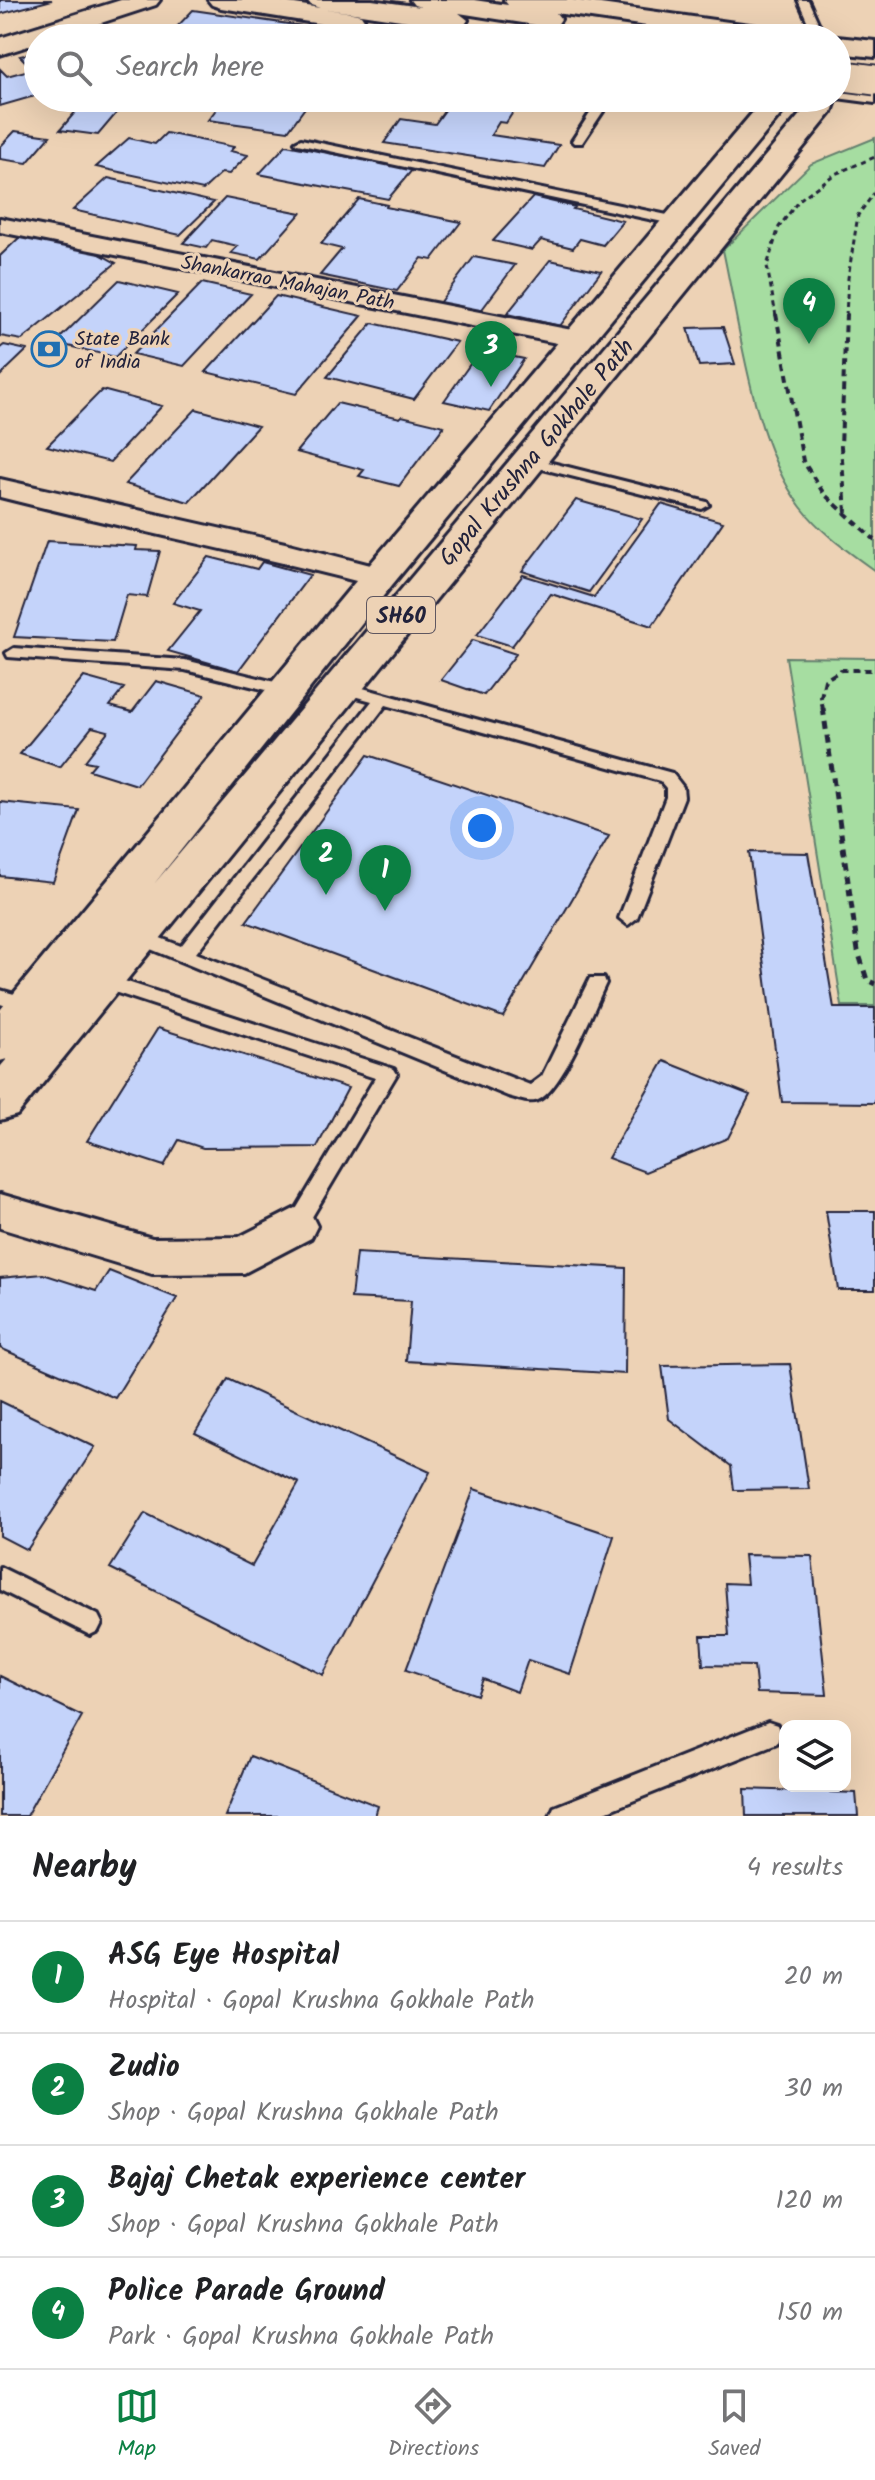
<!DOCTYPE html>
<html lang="en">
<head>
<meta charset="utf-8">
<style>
	:root { --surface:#fff; --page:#f6f6f6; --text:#202124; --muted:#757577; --line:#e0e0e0; --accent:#0b8043 }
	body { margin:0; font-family:Kalam,sans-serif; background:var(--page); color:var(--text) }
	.controls { position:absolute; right:24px; bottom:24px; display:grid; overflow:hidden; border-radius:16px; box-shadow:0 8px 32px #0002 }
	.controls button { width:72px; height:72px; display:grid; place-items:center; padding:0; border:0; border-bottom:2px solid var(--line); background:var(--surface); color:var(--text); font:40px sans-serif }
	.you { position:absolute; left:482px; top:828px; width:28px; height:28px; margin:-20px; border:6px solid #fff; border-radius:50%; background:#1a73e8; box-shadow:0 0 0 12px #1a73e833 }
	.badge { display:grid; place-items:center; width:52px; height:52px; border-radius:50%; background:var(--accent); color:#fff; font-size:26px; font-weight:700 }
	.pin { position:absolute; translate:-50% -66px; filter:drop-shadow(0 2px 4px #0008) }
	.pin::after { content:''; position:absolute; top:42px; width:28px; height:24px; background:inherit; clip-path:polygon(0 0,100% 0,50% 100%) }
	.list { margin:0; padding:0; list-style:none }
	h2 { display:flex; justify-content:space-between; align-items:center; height:104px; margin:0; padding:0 32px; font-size:34px }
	h2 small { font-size:26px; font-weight:400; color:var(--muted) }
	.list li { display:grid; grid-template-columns:52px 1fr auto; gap:24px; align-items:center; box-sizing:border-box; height:112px; padding:0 32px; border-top:2px solid var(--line) }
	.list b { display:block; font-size:30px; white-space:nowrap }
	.list p { margin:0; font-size:26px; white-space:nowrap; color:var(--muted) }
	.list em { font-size:26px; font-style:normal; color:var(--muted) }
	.icon { flex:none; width:44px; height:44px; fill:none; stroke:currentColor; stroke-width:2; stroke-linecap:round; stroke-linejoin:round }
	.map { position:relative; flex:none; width:875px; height:1816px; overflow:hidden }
	.search { position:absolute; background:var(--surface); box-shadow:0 8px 32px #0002; left:24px; right:24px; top:24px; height:88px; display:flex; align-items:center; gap:20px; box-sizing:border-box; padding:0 28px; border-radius:44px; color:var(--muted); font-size:30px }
	.sheet { height:552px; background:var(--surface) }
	nav { display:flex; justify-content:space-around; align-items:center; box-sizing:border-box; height:112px; border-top:2px solid var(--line); background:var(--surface); font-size:22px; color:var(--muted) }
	nav a { display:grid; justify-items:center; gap:4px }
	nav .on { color:var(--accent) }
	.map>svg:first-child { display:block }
</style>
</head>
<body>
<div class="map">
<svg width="875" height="1816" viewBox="0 0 875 1816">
	<rect width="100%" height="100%" fill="#edd2b5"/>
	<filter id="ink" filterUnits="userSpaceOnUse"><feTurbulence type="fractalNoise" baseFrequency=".0125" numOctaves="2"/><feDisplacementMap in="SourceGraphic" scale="16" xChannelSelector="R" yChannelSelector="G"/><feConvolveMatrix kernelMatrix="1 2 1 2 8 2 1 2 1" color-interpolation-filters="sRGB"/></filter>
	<g filter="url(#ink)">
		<path fill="#a6dda1" stroke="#64806e" stroke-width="2" d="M875,138V571C849,552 821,533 801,507C753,444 740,328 723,250L811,164Z
			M786,657L875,658V1006H842Z"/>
		<path fill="#c4d3fa" stroke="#22223b" stroke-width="2" d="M0,0H52L0,14Z
			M193,10L384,38H208L172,32Z
			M38,52V95L0,106V69L7,76L33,69L20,56Z
			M225,98H312L288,131L208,120Z
			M442,98H522L506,123L499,122L491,135L559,145L545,168L384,143L401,119L435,124L445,110L434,109Z
			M82,104L120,109L98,135L60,130Z
			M15,131L50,136L27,163L0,159V147Z
			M166,133L234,147L230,151L248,155L229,174L221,173L203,190L96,167L129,138L155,144Z
			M286,145L413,169L388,199L259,174Z
			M108,178L214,202L180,235L73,210Z
			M533,197L575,207L573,209L623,221L603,245L580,239L573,248L541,240L532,250L493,241Z
			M225,198L301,213L260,259L231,253L238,246L212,240L206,248L183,243Z
			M359,199L387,205L386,207L461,222L432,260L422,258L397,291L320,275L342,249L321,244Z
			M24,233L82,244L116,263L22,340L0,336V256Z
			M474,257L515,265L480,312L439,303Z
			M550,260L601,271L560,326L507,314Z
			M119,280L178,294L115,357L55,343Z
			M202,283L251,294L184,366L133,354Z
			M276,296L362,316L296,394L206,372Z
			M372,323L457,342L414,399L327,377Z
			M723,327L735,364L699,366L688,328Z
			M4,345L27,350L0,376V348Z
			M480,350L524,359L489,411L444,401Z
			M102,390L162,406L110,462L47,446Z
			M337,403L400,418L402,416L444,426L399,486L359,476L364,470L296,452Z
			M196,409L258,426L189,502L125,484Z
			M576,500L642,519L589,592L522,571Z
			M661,504L723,522L652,626L551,594L512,646L477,635L523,575L594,597Z
			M47,541L137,546L136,550L160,551L147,597L127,595L113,642L14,637Z
			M209,557L257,569L262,562L310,575L238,671L168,651L200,611L173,603Z
			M473,640L516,654L484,695L441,680Z
			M84,677L124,688L110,706L132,712L156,681L205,695L137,785L89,770L95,763L85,761L108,731L92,727L60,767L20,754Z
			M368,755L609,836L503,1017L246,922Z
			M0,802L79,810L53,882L0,876Z
			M749,852L808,853L834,1008H875V1103L782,1102Z
			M158,1028L348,1088L317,1147L203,1148L179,1140L164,1166L87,1141Z
			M664,1061L750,1095L728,1138L645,1172L608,1158Z
			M826,1211H875V1290H838Z
			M356,1253L626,1268L625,1374L406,1361L411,1301L351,1298Z
			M109,1271L177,1298L115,1398L0,1348V1278L43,1274L96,1291Z
			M790,1364L809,1489L734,1490L731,1466L669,1419L662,1366Z
			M228,1379L430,1472L323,1675L110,1568L145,1513L252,1566L299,1483L195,1433Z
			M0,1401L95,1447L27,1550L0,1536Z
			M474,1489L614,1536L570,1674L528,1660L517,1692L483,1679L477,1695L406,1670Z
			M744,1555L812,1556L827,1695L757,1693L754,1666L703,1665L701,1636H729L725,1583L747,1584Z
			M0,1676L82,1716L26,1816H0Z
			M250,1756L378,1806L375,1816H225Z
			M745,1789L856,1793L858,1816H746Z"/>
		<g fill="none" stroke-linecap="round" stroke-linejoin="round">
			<defs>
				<path id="service" d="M798,0H808L825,38H815Z
					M600,98H612L582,143H574L572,141Z
					M301,139L677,217L683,221L677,225L297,144L295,142Z
					M528,457L707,502L709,505L702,509L523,464L521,461Z
					M14,648L185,660L287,685L295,690L287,695L185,670L8,657L6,653Z
					M341,682L672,773L683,787L684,797L637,918L628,925L619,918L666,797V788L660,781L386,705L196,953L530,1085L542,1076L590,978H604L606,983C593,1010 563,1089 538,1100C530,1104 517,1098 508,1096L131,941L128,936L131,931L137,929L181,946L372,701L335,691L333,687Z
					M100,973L394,1069L397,1074L394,1079L303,1232L296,1235L289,1232L286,1226L375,1078L93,985L91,980L93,975Z
					M0,990L39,1001L41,1006L39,1011L32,1013L0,1004Z
					M0,1567L98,1615L102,1623L98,1631L90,1635L0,1590Z
					M768,1722L777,1725L780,1734L777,1743L595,1816H550L554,1807Z"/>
				<path id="minor" d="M0,218L577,331L586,333L590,339L586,345L577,347L0,232Z
					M0,479L285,543L390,570L394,577L390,584L379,587C253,554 126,529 0,497Z
					M0,1194L152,1238L239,1237L296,1208L311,1214L317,1226L311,1238L244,1273L152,1274L0,1228Z"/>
				<path id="secondary" d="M121,0H160L156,5L55,38H38V43L0,55V38Z"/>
				<path id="primary" d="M208,0H269L352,13L361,15L365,21L361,27L352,29L221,8L212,5Z
					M307,0H372L421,7L414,5L410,0H474L508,5L504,0H572L786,30L795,32L799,38H730L556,13L561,19L557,25L548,27L459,13L468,20L464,26L455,28L320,8L311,5Z
					M837,37L875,41V57L837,53V38H833Z
					M837,82L875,87V103L837,98L832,112L17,1115L0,1120V1067L7,1059L0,1061V1010L366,569L765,98H799L795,104L788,106L392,585L154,884L808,105L809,98H837Z"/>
			</defs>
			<use href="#service" stroke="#22223b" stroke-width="6"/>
			<use href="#minor" stroke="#22223b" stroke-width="6"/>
			<use href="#secondary" stroke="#22223b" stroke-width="6"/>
			<use href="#primary" stroke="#22223b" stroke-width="6"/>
			<path stroke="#22223b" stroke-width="3" stroke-dasharray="5 4" stroke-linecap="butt" d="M776,316L767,266L779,227L799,200L835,174L875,157
				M846,316L848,278L858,215L875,192"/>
			<path stroke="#22223b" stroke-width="4" stroke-dasharray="7 5" stroke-linecap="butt" d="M776,314L803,461L824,494L875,540
				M846,512L841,447L846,314
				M823,710L821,697L825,680L841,670H875"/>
			<path stroke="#22223b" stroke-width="5" stroke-dasharray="8 6" stroke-linecap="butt" d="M823,708L858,951L867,980L875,984"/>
			<use href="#service" fill="#edd2b5" fill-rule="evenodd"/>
			<use href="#minor" fill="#edd2b5" fill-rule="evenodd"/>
			<use href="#secondary" fill="#edd2b5" fill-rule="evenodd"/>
			<use href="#primary" fill="#edd2b5" fill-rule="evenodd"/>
			<defs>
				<path id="primary-bridge" d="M837,75L875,80"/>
			</defs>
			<use href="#primary-bridge" stroke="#22223b" stroke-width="33" stroke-linecap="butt"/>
			<use href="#primary-bridge" stroke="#edd2b5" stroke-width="29"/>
		</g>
	</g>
	<defs>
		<symbol id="bank-ring" viewBox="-11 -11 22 22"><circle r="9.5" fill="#edd2b5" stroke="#1f6fb2" stroke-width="1.5"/><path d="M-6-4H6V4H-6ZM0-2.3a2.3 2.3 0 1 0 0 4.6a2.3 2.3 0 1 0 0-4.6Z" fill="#1f6fb2"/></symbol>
	</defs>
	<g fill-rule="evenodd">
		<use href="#bank-ring" x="29" y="329" width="40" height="40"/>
	</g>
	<g text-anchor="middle" stroke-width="6" stroke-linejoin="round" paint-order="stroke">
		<g font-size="20" fill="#22223b" stroke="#edd2b5">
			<text transform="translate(288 282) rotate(11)" y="7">Shankarrao Mahajan Path</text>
		</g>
		<g font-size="20" fill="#22223b" stroke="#edd2b5" text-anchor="start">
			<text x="75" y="345">State Bank<tspan x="75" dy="23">of India</tspan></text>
		</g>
		<rect fill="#edd2b5" stroke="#5f5760" stroke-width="2" x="367" y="597" width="68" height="36" rx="6"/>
		<g font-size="22" font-weight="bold" fill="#22223b">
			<text x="401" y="623">SH60</text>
		</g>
		<g font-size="24" fill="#22223b" stroke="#edd2b5">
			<text transform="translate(536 452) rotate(-50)" y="8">Gopal Krushna Gokhale Path</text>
		</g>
	</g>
</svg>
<div class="controls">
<button><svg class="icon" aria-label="layers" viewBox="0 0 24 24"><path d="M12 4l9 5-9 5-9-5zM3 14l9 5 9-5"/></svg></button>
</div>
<div class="you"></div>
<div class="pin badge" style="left:385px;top:911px">1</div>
<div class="pin badge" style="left:326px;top:895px">2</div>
<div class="pin badge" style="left:491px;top:387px">3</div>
<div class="pin badge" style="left:809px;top:344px">4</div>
<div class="search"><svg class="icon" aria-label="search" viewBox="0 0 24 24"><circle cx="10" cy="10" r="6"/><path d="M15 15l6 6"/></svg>Search here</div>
</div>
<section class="sheet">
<h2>Nearby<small>4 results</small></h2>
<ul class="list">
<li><span class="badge">1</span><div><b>ASG Eye Hospital</b><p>Hospital · Gopal Krushna Gokhale Path</p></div><em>20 m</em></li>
<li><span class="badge">2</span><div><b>Zudio</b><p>Shop · Gopal Krushna Gokhale Path</p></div><em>30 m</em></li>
<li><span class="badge">3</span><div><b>Bajaj Chetak experience center</b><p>Shop · Gopal Krushna Gokhale Path</p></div><em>120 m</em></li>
<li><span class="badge">4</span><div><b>Police Parade Ground</b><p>Park · Gopal Krushna Gokhale Path</p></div><em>150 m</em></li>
</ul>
</section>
<nav>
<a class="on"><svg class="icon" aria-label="map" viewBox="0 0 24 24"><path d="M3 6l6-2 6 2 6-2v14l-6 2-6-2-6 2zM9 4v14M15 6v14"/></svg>Map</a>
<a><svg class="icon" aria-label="directions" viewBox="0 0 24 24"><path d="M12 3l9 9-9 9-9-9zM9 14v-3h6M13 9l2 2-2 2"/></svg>Directions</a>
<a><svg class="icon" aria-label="saved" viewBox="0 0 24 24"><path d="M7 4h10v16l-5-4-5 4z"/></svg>Saved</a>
</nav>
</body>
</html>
